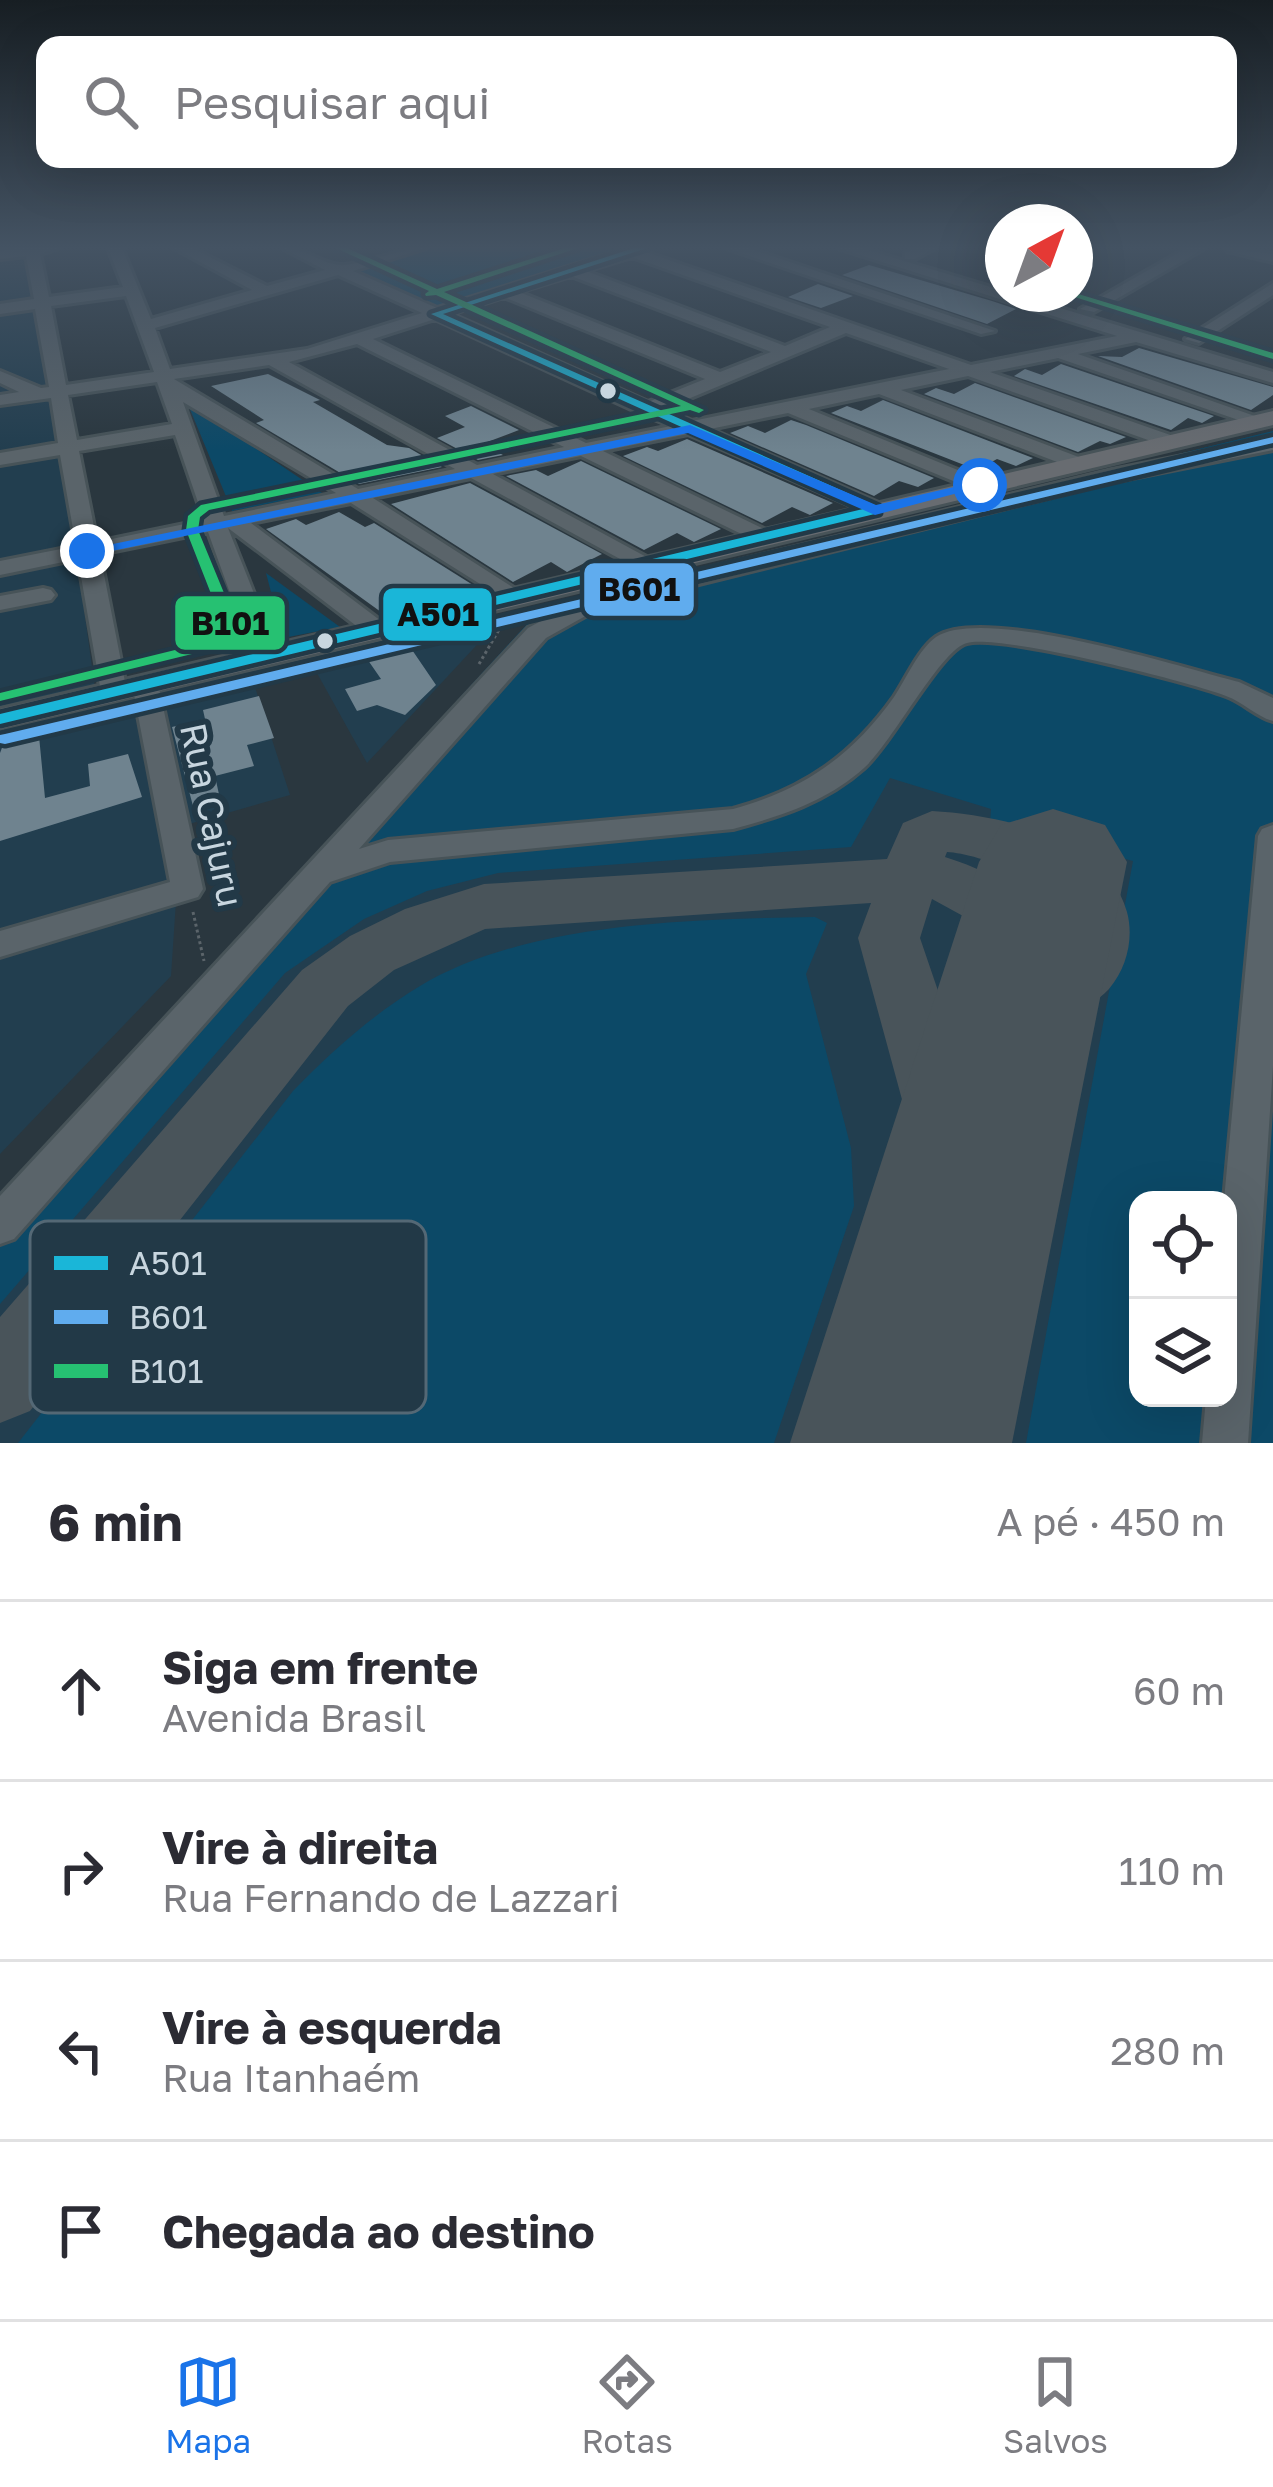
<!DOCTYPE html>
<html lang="pt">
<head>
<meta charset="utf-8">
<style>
	:root { --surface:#fff; --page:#f7f7f7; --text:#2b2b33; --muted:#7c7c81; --line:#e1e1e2; --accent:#1a73e8 }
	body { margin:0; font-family:"Golos Text",sans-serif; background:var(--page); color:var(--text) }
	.controls { position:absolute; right:36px; bottom:36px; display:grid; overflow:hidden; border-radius:24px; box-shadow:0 12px 48px #0002 }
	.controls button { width:108px; height:108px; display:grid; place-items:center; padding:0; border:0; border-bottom:3px solid var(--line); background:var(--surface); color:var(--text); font:60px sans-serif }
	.compass { position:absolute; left:985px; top:204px; width:108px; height:108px; border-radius:50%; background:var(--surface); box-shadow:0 12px 48px #0002; rotate:41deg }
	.stop { position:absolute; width:36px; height:36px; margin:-27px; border:9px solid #1a73e8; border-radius:50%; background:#fff }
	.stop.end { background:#1a73e8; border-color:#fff; box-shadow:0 3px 12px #0008 }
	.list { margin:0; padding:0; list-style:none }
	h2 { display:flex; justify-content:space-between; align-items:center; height:156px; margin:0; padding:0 48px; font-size:51px }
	h2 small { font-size:39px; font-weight:400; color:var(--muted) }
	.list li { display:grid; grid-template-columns:78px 1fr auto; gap:36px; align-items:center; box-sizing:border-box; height:180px; padding:0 48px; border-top:3px solid var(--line) }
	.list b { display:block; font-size:45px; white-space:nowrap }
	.list p { margin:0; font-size:39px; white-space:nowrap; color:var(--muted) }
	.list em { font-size:39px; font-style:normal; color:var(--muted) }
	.icon { flex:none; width:66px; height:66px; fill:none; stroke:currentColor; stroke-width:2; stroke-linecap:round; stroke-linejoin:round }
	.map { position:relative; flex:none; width:1273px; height:1443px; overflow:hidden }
	.search { position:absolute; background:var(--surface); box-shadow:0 12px 48px #0002; left:36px; right:36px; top:36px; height:132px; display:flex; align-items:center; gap:30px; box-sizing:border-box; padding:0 42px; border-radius:24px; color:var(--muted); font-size:45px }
	.sheet { height:876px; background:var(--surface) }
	nav { display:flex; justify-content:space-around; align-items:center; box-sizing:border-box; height:168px; border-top:3px solid var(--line); background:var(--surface); font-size:33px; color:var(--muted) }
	nav a { display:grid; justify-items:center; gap:6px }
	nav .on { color:var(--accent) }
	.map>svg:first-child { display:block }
</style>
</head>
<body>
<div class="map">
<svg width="1273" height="1443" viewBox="0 0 1273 1443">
	<rect width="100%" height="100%" fill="#2a373f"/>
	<path fill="#223e4f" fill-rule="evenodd" d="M0,248H23L69,499L95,689L0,711Z
		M1273,431V1443H0V1200L541,609ZM1138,1200H1228V1398H1138Z
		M490,615L487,634L367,763L308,657Z
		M250,672L290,795L182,826L158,693Z
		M140,696L177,886L171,976L0,1154V729Z"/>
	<path fill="#0c4967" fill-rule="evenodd" d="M427,248H610L618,251L436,310L349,270Z
		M187,402L322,493L232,511Z
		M1273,431V1443H1026L1133,861L990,823L991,809L890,778L851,847L498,873L427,891L364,919L285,973L0,1304V1200L541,609ZM1138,1200H1228V1398H1138Z
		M266,573L340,627L283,638Z
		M815,917L827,923L806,974L851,1148L854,1206L774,1443H18L293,1091C332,1051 372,1015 420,986C526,922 694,919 815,917Z"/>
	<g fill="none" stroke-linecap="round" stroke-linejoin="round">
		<path fill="#49545a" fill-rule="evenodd" d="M932,811C999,815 1106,836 1127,912C1134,938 1127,968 1109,989C1094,1006 1071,1011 1055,1025C1024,1052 1032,1077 982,1060L972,1040L996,1001L1015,983L1002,978L974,922L932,899L920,938L989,1140L1002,1203L991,1228L964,1238L937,1228L858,938L871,903L485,929L394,970L348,1006L30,1411L0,1423V1317L302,970L350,936L405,909L484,884L887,859L903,823ZM947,852C988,854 1122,905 1055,961C1038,901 1003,875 945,857Z"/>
		<path fill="#49545a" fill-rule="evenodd" d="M1053,809L1105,825L1127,862L1012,1443H790L979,862L1001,825Z"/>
	</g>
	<path fill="#6f838f" d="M869,265L992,301L1016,309L987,324L842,275Z
		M818,284L853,296L821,308L788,297Z
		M1139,348L1273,387V395L1251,410L1098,356L1122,357Z
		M1061,364L1214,416L1202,423L1188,418L1171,430L1014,376L1025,369L1042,375Z
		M268,374L320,400L313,402L387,445L409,448L442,467L359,484L256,423L264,420L211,386Z
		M975,383L1126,437L1110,444L1100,441L1078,452L924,394L936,388L954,394Z
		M883,400L1033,458L1016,466L997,459L977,470L831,413L847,406L861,411Z
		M471,406L519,430L482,444L503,455L478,460L437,438L465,427L445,416Z
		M791,420L806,425L934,478L918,487L899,481L874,496L730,433L748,426L765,433Z
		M687,439L833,503L810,515L792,507L762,523L623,456L647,447L658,451Z
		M581,461L721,529L694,542L677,533L644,550L506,476L536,470L548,476Z
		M470,483L602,554L567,572L551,562L513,582L391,504Z
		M339,512L365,527L374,523L473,585L439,602L423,591L381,612L266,529L296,519L306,525Z
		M406,641L436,685L405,715L377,705L357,711L345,689L381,679L363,653Z
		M259,696L274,738L247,745L254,766L215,776L220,799L193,806L172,727L205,719L203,710Z
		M39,736L45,798L90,786L88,764L128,754L142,797L0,841V753L3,745Z"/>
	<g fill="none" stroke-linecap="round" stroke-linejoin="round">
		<defs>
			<path id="minor" d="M19,248H59L40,254L49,297L123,287L108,248H122L151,319L252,290L174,248H192L267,286L325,270L282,248C305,248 318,262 339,265C357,267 400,248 426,248L353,271L437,308L619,251L617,248H651L646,252L971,365L1117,336L838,248H861L1273,372V383L1136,342L1078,354L1269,421L1253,425L1058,358L990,372L1176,437V445H1162L968,376L901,390L1084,459V467H1070L879,394L809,409L987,482V490L980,492L788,413L710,429L883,505L886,510L875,516L688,434L603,451L770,532V542L762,544L581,456L493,474L652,560V570L644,572L471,478L373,498L520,592L524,597L520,602L512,604L351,503L251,523L385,624L388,629L376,636L367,634L228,528L278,654L265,662L252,654L208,532L100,554L127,692L114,700L101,692L78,559L0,575V561L76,546L60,455L0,465V453L58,443L51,398L0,405V395L19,392L0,383V371L41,388L49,387L35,309L0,314V304L34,299L26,256L0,259V251ZM632,257L830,327L785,346L586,271ZM338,275L422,313L307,349L170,369L155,328ZM571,276L771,352L720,372L519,292ZM126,296L154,372L66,385L51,306ZM504,297L705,379L648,402L451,314ZM435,319L640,413L671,426L586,443L373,339ZM846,333L949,369L692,421L664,409ZM357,344L564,447L477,465L289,362ZM269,365L455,469L358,489L174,379ZM157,382L172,424L77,440L68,395ZM183,402L336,493L224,516ZM175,435L204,520L97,542L79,451Z
				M726,248H748L995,331L981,334Z
				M916,248H935L915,259H905V253Z
				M1187,248H1205L1094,312L1080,309Z
				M1225,248L1273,254V262L1227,251Z
				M1273,283V295L1199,343L1185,339Z
				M1273,438V450L1112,482L598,609L546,638L359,849L388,840L733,809C803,790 852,756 894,697C906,679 919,649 936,637C984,605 1180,667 1239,682L1273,698V721C1257,717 1243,702 1226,696C1187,681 1001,634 967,643C941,649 892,743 864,768C826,802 781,816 733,829L390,862L330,882L14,1239L0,1244V1196L528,628L582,599L1112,470Z
				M43,588L51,590L55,595L51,600L0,610V596Z
				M145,676L158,684L203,889L198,897L0,957V931L170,882L132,684Z
				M1273,825V1066L1248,1443H1202L1206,1398H1228V1200H1224L1258,836L1262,829Z"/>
			<path id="major" d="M1273,411V425L0,729V709Z"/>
		</defs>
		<use href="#minor" stroke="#475358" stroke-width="6"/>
		<use href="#major" stroke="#475358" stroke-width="6"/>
		<path stroke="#5b646a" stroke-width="3" stroke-dasharray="3 3" stroke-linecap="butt" d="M479,664L507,616
			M193,912L204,961"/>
		<use href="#minor" fill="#5a646a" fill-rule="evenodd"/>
		<use href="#major" fill="#686c71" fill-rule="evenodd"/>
		<defs>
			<path id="bus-1" d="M634,248H647L443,314L879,507V513L0,724V714L863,509L431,314Z"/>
			<path id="bus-2" d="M1273,437V443L5,744L0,743V735L5,734Z"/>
			<path id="bus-3" d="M336,248H347L437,289L565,248H578L444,292L704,410L699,413L690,410L209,510L200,517L198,530L243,639L241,642L0,701V693L228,637L186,530L188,516L201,505L681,406L436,295L426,296L425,294L429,291Z
				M1075,293L1273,353V359L1065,294Z"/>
		</defs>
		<use href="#bus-1" stroke="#223947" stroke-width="9"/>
		<use href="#bus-2" stroke="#223947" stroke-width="9"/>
		<use href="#bus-3" stroke="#223947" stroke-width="9"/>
		<use href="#bus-1" fill="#1ab6d8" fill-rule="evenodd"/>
		<use href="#bus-2" fill="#60acee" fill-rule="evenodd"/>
		<use href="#bus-3" fill="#26c172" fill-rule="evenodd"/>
	</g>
	<linearGradient id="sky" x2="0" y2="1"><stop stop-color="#171e23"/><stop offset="0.55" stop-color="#445363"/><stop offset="1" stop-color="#445363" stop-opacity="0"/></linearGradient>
	<rect width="1273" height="450" fill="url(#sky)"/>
	<path fill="#1a73e8" d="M690,425L876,505L980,481L988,485L875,515L688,433L87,556L79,551Z"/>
	<g fill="#c8d6df" stroke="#223947" stroke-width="4.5">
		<circle cx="608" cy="391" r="10"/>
		<circle cx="325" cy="641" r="10"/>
	</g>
	<g text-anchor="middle" stroke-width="12" stroke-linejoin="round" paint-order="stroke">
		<g font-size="36" fill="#c8d6df" stroke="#223947">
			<text transform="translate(212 815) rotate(78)" y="13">Rua Cajuru</text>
		</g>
	</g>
	<rect x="30" y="1221" width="396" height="192" rx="18" fill="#223947" stroke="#546875" stroke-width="3"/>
	<rect x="54" y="1256" width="54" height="14" fill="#1ab6d8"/>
	<rect x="54" y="1310" width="54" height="14" fill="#60acee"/>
	<rect x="54" y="1364" width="54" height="14" fill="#26c172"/>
	<g font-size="33" fill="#c8d6df">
		<text x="129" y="1275">A501</text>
		<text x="129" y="1329">B601</text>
		<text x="129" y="1383">B101</text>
	</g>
	<g stroke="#223947" stroke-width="4.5">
		<rect x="582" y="561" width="114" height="57" rx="12" fill="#60acee"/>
		<rect x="381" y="586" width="113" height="57" rx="12" fill="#1ab6d8"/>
		<rect x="173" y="594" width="114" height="58" rx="12" fill="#26c172"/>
	</g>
	<g font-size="33" text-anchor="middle" font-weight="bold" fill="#111">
		<text x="639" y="601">B601</text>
		<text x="438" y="626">A501</text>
		<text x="230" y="635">B101</text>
	</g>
</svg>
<div class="controls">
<button><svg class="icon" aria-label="locate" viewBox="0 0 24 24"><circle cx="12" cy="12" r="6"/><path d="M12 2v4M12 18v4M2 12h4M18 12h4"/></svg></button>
<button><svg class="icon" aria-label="layers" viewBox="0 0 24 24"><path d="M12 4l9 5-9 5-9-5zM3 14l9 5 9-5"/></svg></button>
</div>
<svg class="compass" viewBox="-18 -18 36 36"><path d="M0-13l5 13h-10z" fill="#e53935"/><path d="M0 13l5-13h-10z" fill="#7c7c81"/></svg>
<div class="stop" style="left:980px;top:485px"></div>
<div class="stop end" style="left:87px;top:551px"></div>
<div class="search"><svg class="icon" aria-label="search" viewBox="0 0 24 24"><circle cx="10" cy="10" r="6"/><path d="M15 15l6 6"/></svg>Pesquisar aqui</div>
</div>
<section class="sheet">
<h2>6 min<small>A pé · 450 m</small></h2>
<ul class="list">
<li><svg class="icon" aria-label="ahead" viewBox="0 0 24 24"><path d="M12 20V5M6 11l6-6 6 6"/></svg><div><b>Siga em frente</b><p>Avenida Brasil</p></div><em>60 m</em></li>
<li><svg class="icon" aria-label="right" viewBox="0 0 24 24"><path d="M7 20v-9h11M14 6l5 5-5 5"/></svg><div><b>Vire à direita</b><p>Rua Fernando de Lazzari</p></div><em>110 m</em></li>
<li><svg class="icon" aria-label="left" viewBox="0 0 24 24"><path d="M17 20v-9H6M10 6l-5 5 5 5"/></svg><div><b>Vire à esquerda</b><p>Rua Itanhaém</p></div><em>280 m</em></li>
<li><svg class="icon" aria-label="arrive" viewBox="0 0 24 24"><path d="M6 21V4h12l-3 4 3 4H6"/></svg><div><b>Chegada ao destino</b></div></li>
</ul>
</section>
<nav>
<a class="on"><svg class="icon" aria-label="map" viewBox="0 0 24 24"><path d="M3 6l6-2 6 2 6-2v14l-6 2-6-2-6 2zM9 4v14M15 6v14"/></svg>Mapa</a>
<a><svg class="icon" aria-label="directions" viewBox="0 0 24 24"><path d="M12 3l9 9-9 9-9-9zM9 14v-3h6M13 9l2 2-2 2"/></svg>Rotas</a>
<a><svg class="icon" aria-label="saved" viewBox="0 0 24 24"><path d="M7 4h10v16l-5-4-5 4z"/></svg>Salvos</a>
</nav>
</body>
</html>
